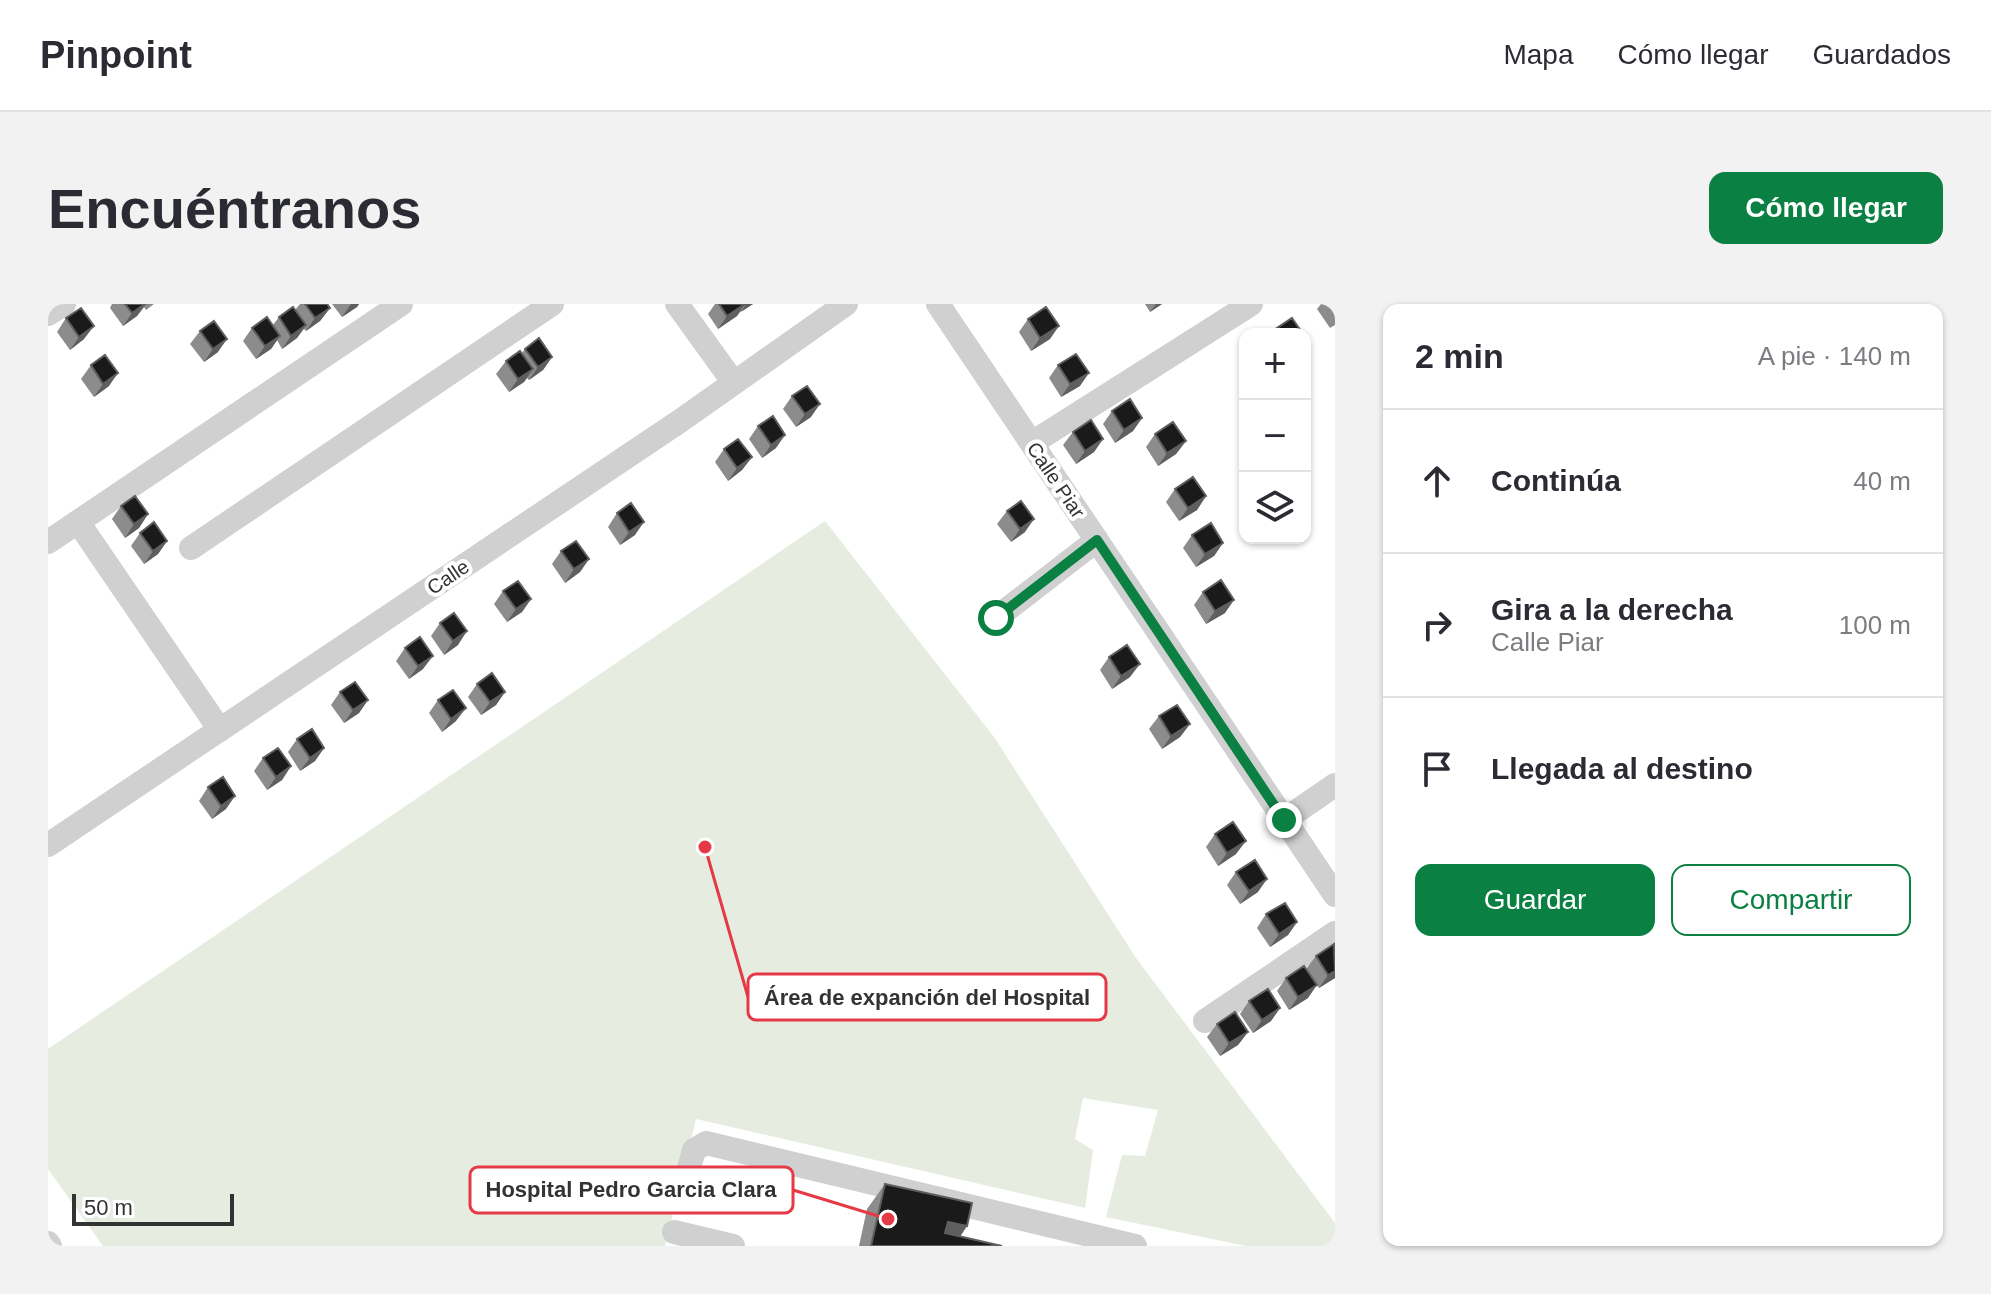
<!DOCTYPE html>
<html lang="es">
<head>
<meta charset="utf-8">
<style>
	:root { --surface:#fff; --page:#f2f2f3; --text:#2b2b33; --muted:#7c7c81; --line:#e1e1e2; --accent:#0b8043 }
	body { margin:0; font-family:Helvetica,sans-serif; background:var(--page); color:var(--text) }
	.controls { position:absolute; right:24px; top:24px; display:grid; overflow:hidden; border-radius:16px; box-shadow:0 2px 6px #0004 }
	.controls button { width:72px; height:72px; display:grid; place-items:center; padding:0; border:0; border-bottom:2px solid var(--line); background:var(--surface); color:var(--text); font:40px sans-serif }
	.scale { position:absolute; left:24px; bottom:20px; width:162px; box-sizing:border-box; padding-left:8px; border:4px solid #333; border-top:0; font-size:22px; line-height:28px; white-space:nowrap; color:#333; -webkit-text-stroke:6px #fff; paint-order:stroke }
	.stop { position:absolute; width:24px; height:24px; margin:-18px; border:6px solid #0b8043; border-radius:50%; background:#fff }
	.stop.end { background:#0b8043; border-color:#fff; box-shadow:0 2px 8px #0008 }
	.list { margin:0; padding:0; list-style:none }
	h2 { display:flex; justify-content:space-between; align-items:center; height:104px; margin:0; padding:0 32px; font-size:34px }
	h2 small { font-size:26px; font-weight:400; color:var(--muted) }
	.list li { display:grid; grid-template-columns:52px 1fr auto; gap:24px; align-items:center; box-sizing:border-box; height:144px; padding:0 32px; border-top:2px solid var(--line) }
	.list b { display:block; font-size:30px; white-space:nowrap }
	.list p { margin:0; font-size:26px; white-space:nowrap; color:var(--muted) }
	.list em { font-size:26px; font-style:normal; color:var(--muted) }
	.actions { display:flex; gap:16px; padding:24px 32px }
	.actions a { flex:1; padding:18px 0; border:2px solid var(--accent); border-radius:16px; text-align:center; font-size:28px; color:var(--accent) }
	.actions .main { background:var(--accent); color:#fff }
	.icon { flex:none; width:44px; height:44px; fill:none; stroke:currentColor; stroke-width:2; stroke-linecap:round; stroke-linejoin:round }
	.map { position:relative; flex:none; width:1287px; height:942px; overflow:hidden; border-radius:16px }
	header { display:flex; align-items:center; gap:48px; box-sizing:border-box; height:112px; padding:0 40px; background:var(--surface); border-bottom:2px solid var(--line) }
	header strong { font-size:38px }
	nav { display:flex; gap:44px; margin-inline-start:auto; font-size:28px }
	.intro { display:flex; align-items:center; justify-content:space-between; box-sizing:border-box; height:192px; padding:0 48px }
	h1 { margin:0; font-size:56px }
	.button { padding:20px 36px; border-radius:16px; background:var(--accent); color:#fff; font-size:28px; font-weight:700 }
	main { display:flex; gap:48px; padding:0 48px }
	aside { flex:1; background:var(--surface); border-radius:16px; box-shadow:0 2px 6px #0004 }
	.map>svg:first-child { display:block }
</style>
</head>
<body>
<header>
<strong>Pinpoint</strong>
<nav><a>Mapa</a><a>Cómo llegar</a><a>Guardados</a></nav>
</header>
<div class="intro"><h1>Encuéntranos</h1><a class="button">Cómo llegar</a></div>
<main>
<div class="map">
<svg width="1287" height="942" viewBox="0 0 1287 942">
	<rect width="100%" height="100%" fill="#fff"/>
	<path fill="#e6ecdf" d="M777,217L946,433L1088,654L1287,919V942H1198L1058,913L1074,851L1097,852L1110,806L1035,794L1027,835L1045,846L1037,904L648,815L617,942H55L0,865V745Z"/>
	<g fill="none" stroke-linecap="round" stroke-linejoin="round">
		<path stroke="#d0d0d0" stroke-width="24" d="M629,0L686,79
			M890,0L1287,591
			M0,10L16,0
			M984,139L1203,0
			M30,218L172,426
			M0,238L353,0
			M143,244L504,0
			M948,314L1049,236
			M1236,516L1287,481
			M0,541L632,117L798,0
			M1157,717L1287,629
			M636,883L646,846L658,839L1087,942
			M626,928L685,942
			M0,939L2,942"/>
	</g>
	<path fill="#8c8c8c" d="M64,0H106L98,6L96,3L89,12L75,22L62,4Z
		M252,0H279L282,4L272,17L258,27L256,25L249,34L234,45L229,36L223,45L208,55L195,37L204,24L225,21L231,13L247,6Z
		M284,0H311L309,3L294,13Z
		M667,0H705L692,8L689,12L670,25L660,10Z
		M1097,0H1114L1102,8Z
		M1273,0H1287V21L1282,24L1269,5Z
		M18,14L36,35L22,46L9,28Z
		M980,15L1002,35L983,47L971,28Z
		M152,27L170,48L156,58L142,40Z
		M477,45L504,53L495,66L481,76L479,74L476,78L461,88L448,70L458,57L474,49Z
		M43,61L61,82L46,93L33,75Z
		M1010,61L1032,82L1013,93L1001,74Z
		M744,92L763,113L748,123L735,105Z
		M1064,107L1094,114L1085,127L1067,139L1055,120Z
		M710,122L728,144L714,154L701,135Z
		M1025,128L1055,135L1046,148L1028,160L1015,141Z
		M1107,130L1138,137L1128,150L1110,162L1098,143Z
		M676,145L704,153L694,166L680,177L667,158Z
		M1127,185L1158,192L1149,206L1131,217L1118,198Z
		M73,202L100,210L91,224L77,234L64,215Z
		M959,207L977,228L963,238L949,220Z
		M569,209L587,231L572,241L560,223Z
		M92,229L119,237L110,250L96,260L83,242Z
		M1144,231L1175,239L1166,252L1148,263L1135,244Z
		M513,247L541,255L532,268L517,279L504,260Z
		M455,287L483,295L474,308L459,318L446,300Z
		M1155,288L1177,309L1158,320L1146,301Z
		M392,319L410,341L396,351L383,332Z
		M357,344L375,365L361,375L348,357Z
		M1061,353L1082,373L1064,385L1052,366Z
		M429,380L457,388L448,401L433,411L420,393Z
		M292,388L320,396L311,409L296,419L283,401Z
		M390,396L408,417L394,428L381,409Z
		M1111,412L1142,420L1132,433L1114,445L1101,425Z
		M249,435L276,444L267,457L252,467L240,448Z
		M215,454L243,462L234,476L219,486L206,467Z
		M160,483L178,505L164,515L151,497Z
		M1167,530L1188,550L1170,562L1158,543Z
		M1188,568L1210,588L1192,600L1179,581Z
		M1218,610L1249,618L1240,631L1222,643L1209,624Z
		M1268,652L1287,674L1271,684L1258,665Z
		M1238,674L1260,694L1241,706L1229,687Z
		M1201,697L1232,704L1223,717L1205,729L1192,710Z
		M1169,720L1200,728L1190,741L1172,752L1159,733Z
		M837,880L919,922L912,933L954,942H811L819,905Z"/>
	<path fill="#5f5f5f" d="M98,0L89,12L75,22L84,9Z
		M303,0H311L309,3L294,13Z
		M697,0L689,12L670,25L679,12Z
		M698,0H705L693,8Z
		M1108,0H1114L1102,8Z
		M282,4L272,17L258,27L267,14Z
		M258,21L249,34L234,45L243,32Z
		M46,22L36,35L22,46L31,33Z
		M1011,22L1002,35L983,47L992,34Z
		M232,32L223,45L208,55L217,42Z
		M179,35L170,48L156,58L165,45Z
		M504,53L495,66L481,76L490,63Z
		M485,65L476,78L461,88L470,75Z
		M70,69L61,82L46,93L55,80Z
		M1041,69L1032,82L1013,93L1022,80Z
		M772,100L763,113L748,123L757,110Z
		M1094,114L1085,127L1067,139L1076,126Z
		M737,131L728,144L714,154L723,141Z
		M1055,135L1046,148L1028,160L1037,147Z
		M1138,137L1128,150L1110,162L1119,149Z
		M704,153L694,166L680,177L689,164Z
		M1158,192L1149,206L1131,217L1140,204Z
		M100,210L91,224L77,234L86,220Z
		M986,215L977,228L963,238L972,225Z
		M596,218L587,231L572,241L581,228Z
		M119,237L110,250L96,260L105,247Z
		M1175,239L1166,252L1148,263L1157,250Z
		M541,255L532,268L517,279L526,265Z
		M483,295L474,308L459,318L468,305Z
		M1186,296L1177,309L1158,320L1167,307Z
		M419,327L410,341L396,351L405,337Z
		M385,352L375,365L361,375L370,362Z
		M1092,360L1082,373L1064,385L1073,372Z
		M457,388L448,401L433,411L442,398Z
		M320,396L311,409L296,419L305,406Z
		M418,404L408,417L394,428L403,415Z
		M1142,420L1132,433L1114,445L1123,432Z
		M276,444L267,457L252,467L262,454Z
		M243,462L234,476L219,486L228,473Z
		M187,492L178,505L164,515L173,502Z
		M1198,537L1188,550L1170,562L1179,549Z
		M1219,575L1210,588L1192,600L1201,587Z
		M1249,618L1240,631L1222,643L1231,630Z
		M1287,667V674L1271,684L1280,671Z
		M1269,681L1260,694L1241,706L1250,693Z
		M1232,704L1223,717L1205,729L1214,716Z
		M1200,728L1190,741L1172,752L1181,739Z
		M900,918L919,922L905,942H883Z"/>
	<path fill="#1a1a1a" stroke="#5f5f5f" stroke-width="2" d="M77,0H97L84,9Z
		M257,0H279L282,4L267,14Z
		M671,0H697L679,12Z
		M245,3L258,21L243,32L231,13Z
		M998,3L1011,22L992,34L980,15Z
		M33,4L46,22L31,33L18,14Z
		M219,13L232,32L217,42L204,24Z
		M1244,14L1255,30H1229L1226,26Z
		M166,17L179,35L165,45L152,27Z
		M491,34L504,53L490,63L477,45Z
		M472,47L485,65L470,75L458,57Z
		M1028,50L1041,69L1022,80L1010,61Z
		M57,51L70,69L55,80L43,61Z
		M759,82L772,100L757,110L744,92Z
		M1082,95L1094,114L1076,126L1064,107Z
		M725,112L737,131L723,141L710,122Z
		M1043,116L1055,135L1037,147L1025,128Z
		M1125,118L1138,137L1119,149L1107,130Z
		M690,135L704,153L689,164L676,145Z
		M1145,173L1158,192L1140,204L1127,185Z
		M87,192L100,210L86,220L73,202Z
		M973,197L986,215L972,225L959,207Z
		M583,199L596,218L581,228L569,209Z
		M106,218L119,237L105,247L92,229Z
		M1163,219L1175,239L1157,250L1144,231Z
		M528,237L541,255L526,265L513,247Z
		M1173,276L1186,296L1167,307L1155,288Z
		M470,277L483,295L468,305L455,287Z
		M406,309L419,327L405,337L392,319Z
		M372,333L385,352L370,362L357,344Z
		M1079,341L1092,360L1073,372L1061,353Z
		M444,369L457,388L442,398L429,380Z
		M307,378L320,396L305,406L292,388Z
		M405,386L418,404L403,415L390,396Z
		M1129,401L1142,420L1123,432L1111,412Z
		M264,425L276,444L262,454L249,435Z
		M230,444L243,462L228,473L215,454Z
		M175,473L187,492L173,502L160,483Z
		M1185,518L1198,537L1179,549L1167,530Z
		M1207,556L1219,575L1201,587L1188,568Z
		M1237,599L1249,618L1231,630L1218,610Z
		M1286,640L1287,667L1280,671L1268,652Z
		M1256,662L1269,681L1250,693L1238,674Z
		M1220,685L1232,704L1214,716L1201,697Z
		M1187,708L1200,728L1181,739L1169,720Z
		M837,880L924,899L919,922L900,918L897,929L954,942H823Z"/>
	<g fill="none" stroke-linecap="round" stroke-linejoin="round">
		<path stroke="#0b8043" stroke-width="10" d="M948,314L1049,236L1236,516"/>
	</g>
	<g text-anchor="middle" stroke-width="8" stroke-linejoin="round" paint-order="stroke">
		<g font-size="20" fill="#333" stroke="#fff">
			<text transform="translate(1008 176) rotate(56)" y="7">Calle Piar</text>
			<text transform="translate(400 273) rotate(-34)" y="7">Calle</text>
		</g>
	</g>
	<path fill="none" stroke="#e63946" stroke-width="3" d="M657 543L700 693M840 915L745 886"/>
	<g fill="#e63946" stroke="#fff" stroke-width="3">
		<circle cx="657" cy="543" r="8"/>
		<circle cx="840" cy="915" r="8"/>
	</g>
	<g fill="#fff" stroke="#e63946" stroke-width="3">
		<rect x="700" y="670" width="358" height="46" rx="8"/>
		<rect x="422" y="863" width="323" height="46" rx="8"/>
	</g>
	<g font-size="22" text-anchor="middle" font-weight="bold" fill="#333">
		<text x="879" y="701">Área de expanción del Hospital</text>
		<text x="583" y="893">Hospital Pedro Garcia Clara</text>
	</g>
</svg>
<div class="controls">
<button>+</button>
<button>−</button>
<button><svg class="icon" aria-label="layers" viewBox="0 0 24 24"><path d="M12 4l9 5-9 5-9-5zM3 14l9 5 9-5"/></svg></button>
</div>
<div class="scale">50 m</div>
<div class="stop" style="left:948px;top:314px"></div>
<div class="stop end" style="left:1236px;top:516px"></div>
</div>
<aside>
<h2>2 min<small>A pie · 140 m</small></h2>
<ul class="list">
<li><svg class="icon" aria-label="ahead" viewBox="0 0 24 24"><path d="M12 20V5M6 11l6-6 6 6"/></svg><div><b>Continúa</b></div><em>40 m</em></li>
<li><svg class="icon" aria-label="right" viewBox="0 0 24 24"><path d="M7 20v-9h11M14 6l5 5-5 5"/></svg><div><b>Gira a la derecha</b><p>Calle Piar</p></div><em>100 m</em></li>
<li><svg class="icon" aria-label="arrive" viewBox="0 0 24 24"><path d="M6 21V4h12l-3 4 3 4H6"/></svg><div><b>Llegada al destino</b></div></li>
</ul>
<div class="actions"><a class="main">Guardar</a><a>Compartir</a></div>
</aside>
</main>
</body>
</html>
